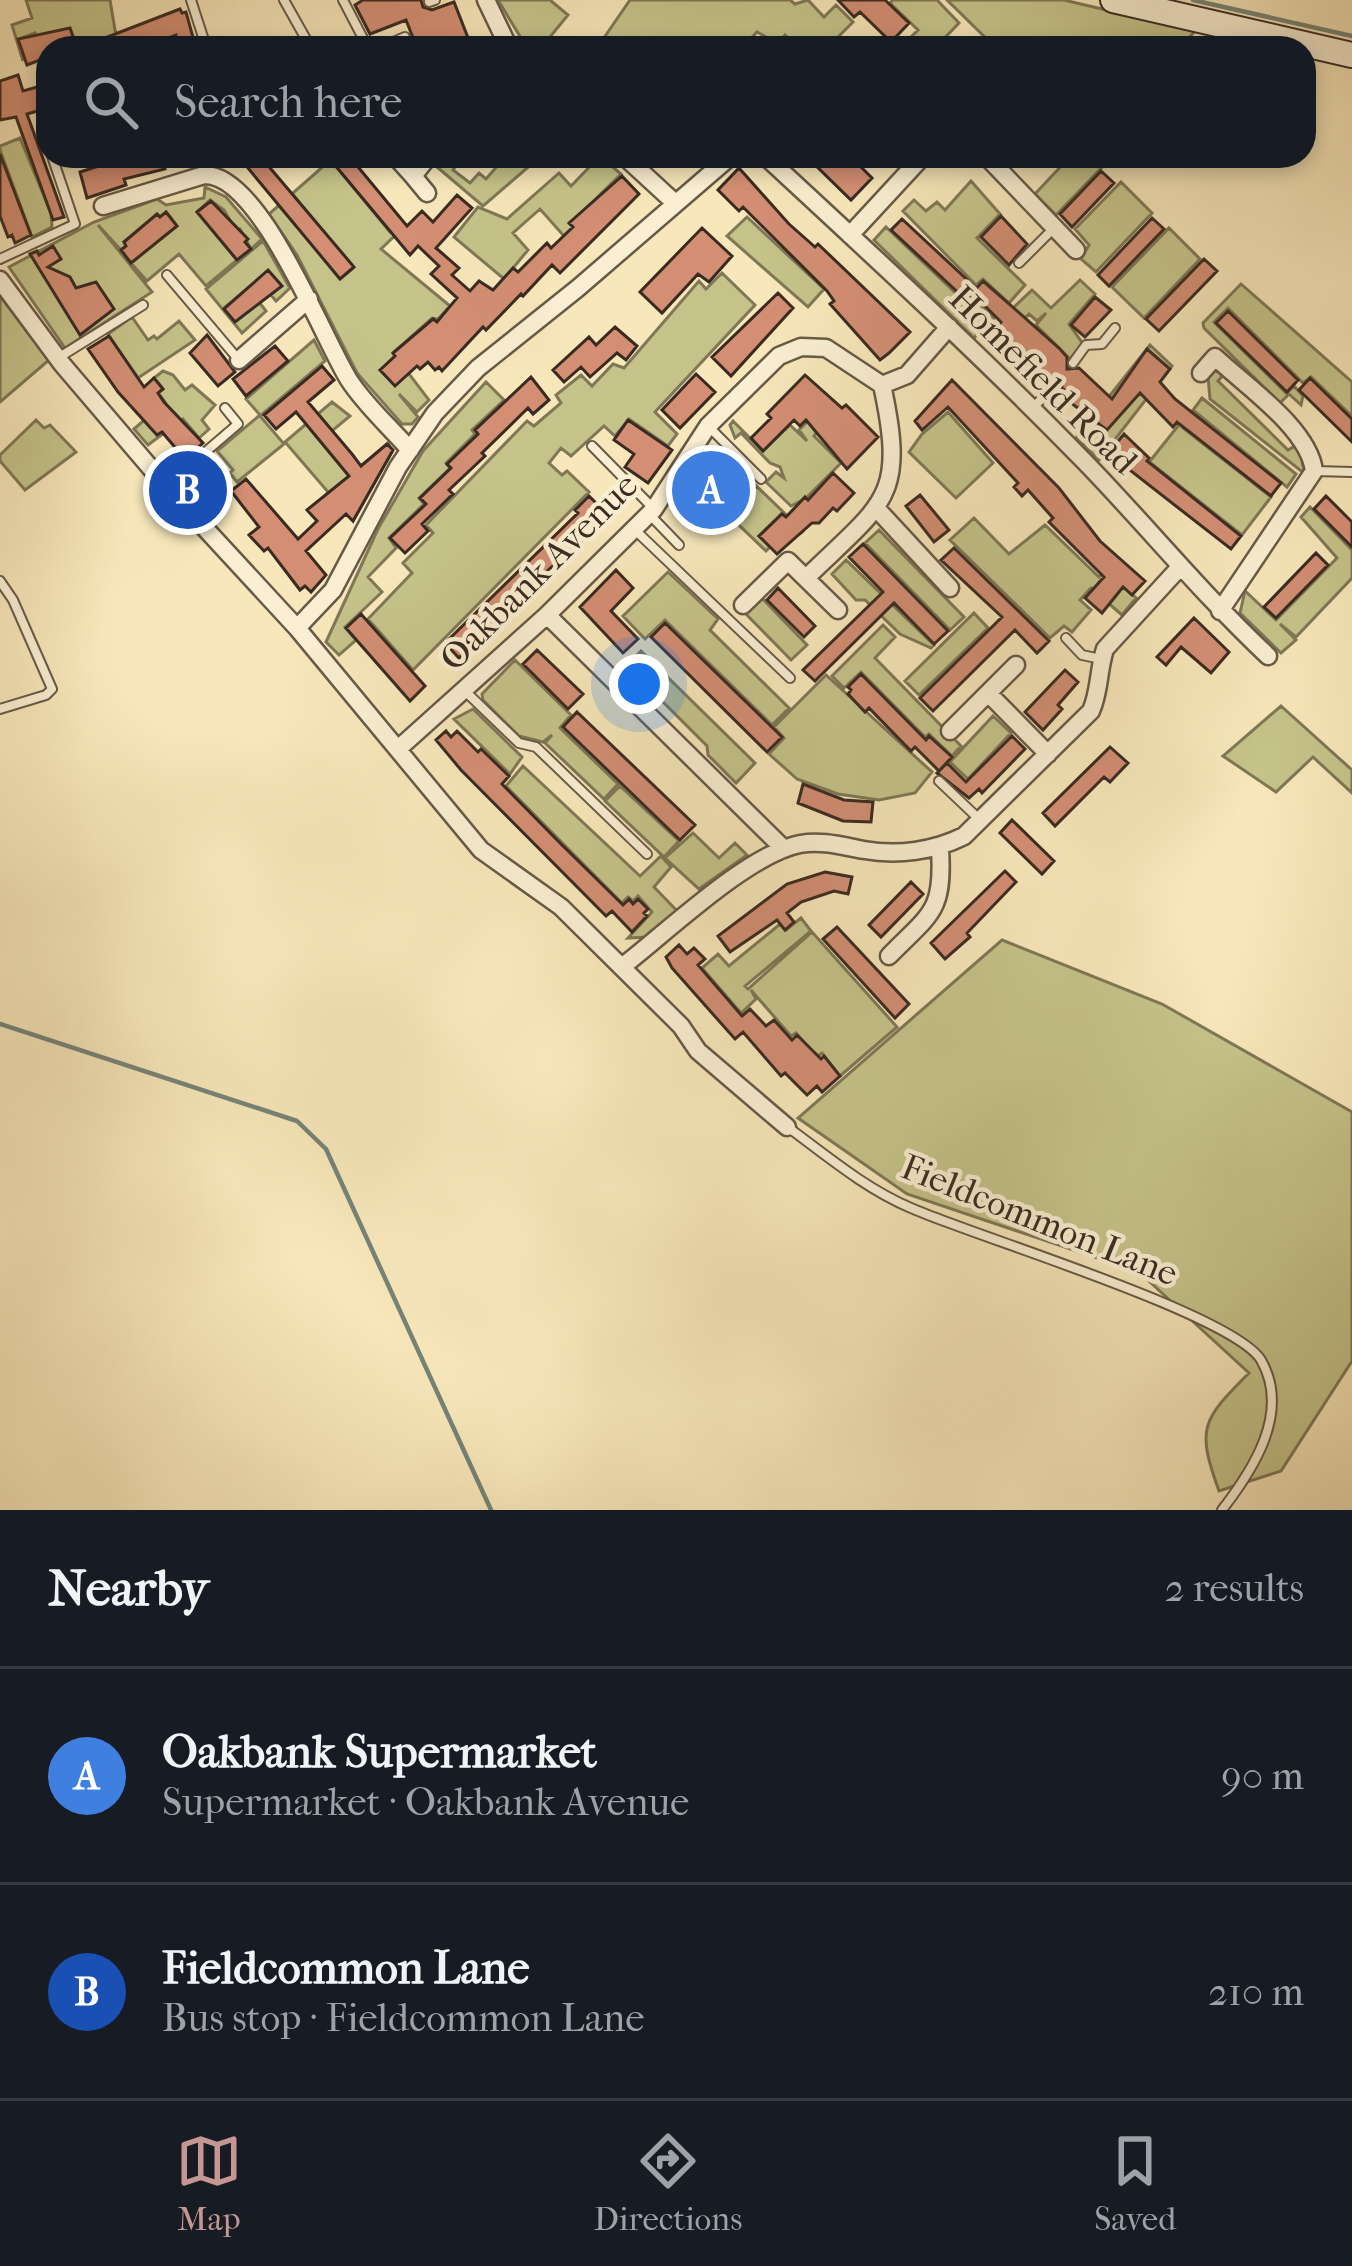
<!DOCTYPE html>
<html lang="en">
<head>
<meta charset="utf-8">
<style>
	:root { --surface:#171b24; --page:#20242c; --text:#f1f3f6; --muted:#9ea1a6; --line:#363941; --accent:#c59692 }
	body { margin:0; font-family:"IM FELL French Canon",serif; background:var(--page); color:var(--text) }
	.you { position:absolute; left:639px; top:684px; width:42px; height:42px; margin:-30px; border:9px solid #fff; border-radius:50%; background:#1a73e8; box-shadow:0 0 0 18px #1a73e833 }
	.badge { display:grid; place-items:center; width:78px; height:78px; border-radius:50%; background:var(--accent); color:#fff; font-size:39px; font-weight:700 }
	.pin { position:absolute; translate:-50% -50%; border:6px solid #fff; box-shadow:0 3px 12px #0006 }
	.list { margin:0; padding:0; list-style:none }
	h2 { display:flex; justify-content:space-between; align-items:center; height:156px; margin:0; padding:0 48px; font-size:51px }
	h2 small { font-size:39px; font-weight:400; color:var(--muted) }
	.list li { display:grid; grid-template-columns:78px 1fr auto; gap:36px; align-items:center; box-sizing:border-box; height:216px; padding:0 48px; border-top:3px solid var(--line) }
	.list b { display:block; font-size:45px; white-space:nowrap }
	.list p { margin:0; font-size:39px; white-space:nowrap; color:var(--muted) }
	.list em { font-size:39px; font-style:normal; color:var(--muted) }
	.icon { flex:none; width:66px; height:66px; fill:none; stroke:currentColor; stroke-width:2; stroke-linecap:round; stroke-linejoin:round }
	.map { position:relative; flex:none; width:1352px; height:1510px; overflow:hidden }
	.search { position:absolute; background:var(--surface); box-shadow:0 6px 18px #0003; left:36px; right:36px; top:36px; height:132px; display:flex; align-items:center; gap:30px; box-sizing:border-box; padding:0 42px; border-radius:36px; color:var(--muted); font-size:45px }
	.sheet { height:588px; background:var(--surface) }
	nav { display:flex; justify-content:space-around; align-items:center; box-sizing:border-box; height:168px; border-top:3px solid var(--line); background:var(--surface); font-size:33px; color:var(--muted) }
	nav a { display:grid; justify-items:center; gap:6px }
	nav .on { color:var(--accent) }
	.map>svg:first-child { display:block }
</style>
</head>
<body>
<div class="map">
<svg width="1352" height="1510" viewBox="0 0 1352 1510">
	<rect width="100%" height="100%" fill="#f7e7ba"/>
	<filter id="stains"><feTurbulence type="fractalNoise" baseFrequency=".00167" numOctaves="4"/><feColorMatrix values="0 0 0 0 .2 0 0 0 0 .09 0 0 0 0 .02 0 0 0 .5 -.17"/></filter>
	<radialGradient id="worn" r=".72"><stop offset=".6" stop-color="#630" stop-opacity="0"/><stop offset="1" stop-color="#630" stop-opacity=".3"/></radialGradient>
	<path fill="#c5c38a" stroke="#7f7756" stroke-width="3" fill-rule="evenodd" d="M26,0H110L115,30L123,48H48V65L35,33L19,39L23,61L12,25L32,18Z
		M498,0H550L568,15L541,48H527Z
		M630,0H790L795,4L808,0L824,17L836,5L853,22L827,48H799L785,35L777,43L757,32L742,48H597Z
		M893,0H937L959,23L935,48H900L918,30L890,3Z
		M947,0H1064L1195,31L1180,48H996Z
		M20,138L51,213L52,227L32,237L0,150V146Z
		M335,156H342L334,164L390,232L403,222L406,225L381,249L450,306L438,319L432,318L393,353L429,400L417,412L399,394L418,417L412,424H402L357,373L297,255L269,214ZM294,196L353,268L341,278L281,208Z
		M446,156H463L453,170L470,183L479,173L486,179L506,156H541L483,206L437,167Z
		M600,156L621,174L570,224L573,227L564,236L540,209L513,233L528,250L504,279L454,237L478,207L507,219L559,173L571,186Z
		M1060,156H1103L1108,161L1056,215L1035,194L1065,162Z
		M971,181L1000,214L977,238L1025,285L1009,303L983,279L976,285L903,211L914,200L926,211L937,202L945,210Z
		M1121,182L1152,213L1096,272L1081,259L1089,245L1075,229Z
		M205,187L226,197L262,239L251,249L240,229L236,230L224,210L210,200L197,212L237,260L206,286L179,254L147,281L131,263L177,226L167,213L160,217L157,214L124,242L126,246L121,250L98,225L152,292L65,348L9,267L94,222L157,199L166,205L204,198Z
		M747,217L824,289L808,307L727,236Z
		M886,227L964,301L971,295L994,318L974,338L874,240Z
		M1169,228L1200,259L1144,318L1112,287Z
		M263,241L290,288L276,301L271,295L281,285L268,271L224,308L235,322L259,302L266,311L242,333L206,289Z
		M722,273L755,305L655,412L677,434L668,446L629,419L615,436L604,426L571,456L561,448L549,463L562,475L567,471L589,492L413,670L368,619L412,573L403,563L433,533L426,525L527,421L534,426L561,403L556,395L581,375L592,386L613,364L624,368L699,281L706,289Z
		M1080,280L1095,294L1069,324L1083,344L1070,359L1036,325L1046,313L1037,321L1029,314L1024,319L1013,308L1032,290L1051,308Z
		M1241,284L1352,382V416L1311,377L1303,383L1228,308L1214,322L1286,393L1294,386L1303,396L1301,405L1289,394L1280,403L1204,328L1203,323Z
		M0,296L49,360L0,402Z
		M132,317L148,340L154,336L157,339L179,321L195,340L138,378L108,334Z
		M314,340L325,361L260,416L284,444L237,482L230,473L233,470L217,451L260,415L246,399Z
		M1150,345L1172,366L1099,460L1076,438Z
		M163,371L173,375L185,390L192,385L215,405L202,420L209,429L199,438L183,419L148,445L134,429L165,402L158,393L163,389L154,378Z
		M1213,371L1225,373L1218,381L1288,450L1298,444L1305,474L1210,399L1208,376Z
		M486,382L504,400L472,430L475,434L446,463L450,468L419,498L424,504L389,538L396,548L368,577L382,592L345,627L356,640L339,655L326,642L378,529L423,451Z
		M1202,398L1296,474L1287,487L1193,410Z
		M332,402L350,416L332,431L323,420L311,430L358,487L370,477L361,466L388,443L392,452L353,521L285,442Z
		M1190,411L1182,427L1271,497L1242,535L1152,464L1138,476Z
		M948,412L993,463L956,498L909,452L922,434Z
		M812,417L822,427L814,436L841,463L806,498L791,506L766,482L776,472L784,478L780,467L770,463L741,433L735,438L730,425L733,421L763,451L790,425L807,441L799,430Z
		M36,420L44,428L50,425L76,452L25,490L0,461V455Z
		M746,476L803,531L801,533L781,514L759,536L770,547L766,551L718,505L728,494L739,504L754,488Z
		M1310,507L1352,550V578L1296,637L1280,624L1296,640L1281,653L1240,613L1245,591L1276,620L1337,558L1301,517Z
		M974,518L1009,554L1045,525L1099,577L1106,571L1136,598L1122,615L1091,588L1080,600L1091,610L1072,632L1064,626L1050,638L950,540Z
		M879,530L964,617L950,630L865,543Z
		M846,560L934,645L931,648L900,634L865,600H856L832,574Z
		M668,572L718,619L710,630L789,708L772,725L665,620L645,639L623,616Z
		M762,598L807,645L791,660L745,613Z
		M974,613L988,628L919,695L905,681Z
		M883,625L895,637L875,658L961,746L952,756L929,734L925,737L861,672L844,688L832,676Z
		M641,651L755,763L736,783L708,755L707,746L658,697L647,699L620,672Z
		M515,660L571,715L560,728L618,784L604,799L545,743L552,735L543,742L519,736L483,700L482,694Z
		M826,675L932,772L915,793L879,800L838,794L797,779L769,754L784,738L774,727Z
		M1281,706L1352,770V793L1313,757L1276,792L1223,756Z
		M473,709L522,757L510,774L454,719Z
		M993,716L1011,733L968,779L950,762Z
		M523,766L640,876L661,856L671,867L654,887L680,914L648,937L628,938L652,912L638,896L633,901L628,897L622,903L506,786Z
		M620,786L679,841L664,857L605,801Z
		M693,833L719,858L735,843L747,855L699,889L665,858Z
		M801,918L811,931L745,986L748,989L812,932L897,1027L840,1076L822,1053L817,1057L796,1033L791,1036L751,990L756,999L741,1013L702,968L718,954L729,966L780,924L786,930Z
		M1002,940L1162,1004L1352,1112V1361L1281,1471L1219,1491C1196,1428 1202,1420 1249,1373L1139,1272L907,1194L798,1118Z"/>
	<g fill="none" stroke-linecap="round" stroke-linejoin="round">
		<path stroke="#758478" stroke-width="4.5" d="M1193,0L1352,36
			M0,1024L297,1121L326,1149L491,1510"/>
	</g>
	<path fill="#d38e74" stroke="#392b22" stroke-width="3" d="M363,0H421L423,7L432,10L454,2L472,48H417L406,20L370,34L355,5Z
		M838,0H885L909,23L891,42L860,12L854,17Z
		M180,9L182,13L186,12L194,41L178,44L176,35L144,48H79Z
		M70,28L77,48H48V57L27,65L18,39Z
		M18,75L23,91L48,84V108L27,114L64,217L53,220L16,117L0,120V81Z
		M0,154L31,235L15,243L12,235L8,237L0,216Z
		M117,156H162L165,169L124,179L126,185L87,198L80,172L118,160Z
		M238,156H260L354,267L340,279Z
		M343,156H349L407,226L422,211L433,222L457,195L472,208L436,248L459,268L452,275L470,291L479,281L493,290L513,268L518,272L547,243L551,248L573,227L569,223L622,176L639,194L560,273L552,265L523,296L521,294L486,330L483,327L442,371L439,367L435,370L428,362L420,369L417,366L395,386L380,370L395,356L393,353L433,319L437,322L457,298L431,274L439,266L418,246L410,255L334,164Z
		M806,156H840L846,162L851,157L872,178L851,200Z
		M739,168L789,224L815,247L818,244L910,332L889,353L880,360L830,304L834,301L827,291L743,207L739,211L718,190Z
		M1101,171L1114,183L1072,227L1060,214Z
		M211,201L248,239L245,242L251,249L237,260L197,212Z
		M166,212L177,226L131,263L121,250L126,246L124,242L157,214L160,217Z
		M1001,216L1027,244L1009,265L981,237Z
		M1152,218L1164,229L1109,286L1098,275Z
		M902,219L976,288L965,299L891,230Z
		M702,228L732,256L709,282L698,274L662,313L640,292Z
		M53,246L61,259L48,267L70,277L76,288L96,282L114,309L80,335L30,254L37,251L39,255Z
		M1204,259L1217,271L1159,331L1146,319Z
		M268,270L282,286L235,322L224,309Z
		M983,281L1059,348L1067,357V369L1079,368L1112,399L1147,349L1170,369L1160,382L1175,399L1281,483L1271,496L1177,422L1173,427L1140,393L1107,430L1067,400L1071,395L1062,388V378L1050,377L1040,370L996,328L1001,322L972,293Z
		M778,293L793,308L731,376L712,357Z
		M1095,297L1111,310L1085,337L1071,325Z
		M1228,311L1298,380L1287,392L1216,323Z
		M615,327L637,346L626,360L617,353L590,377L581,367L564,382L553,370L589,337L596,345Z
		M207,335L235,372L218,386L190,353Z
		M109,336L144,387L154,378L163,389L158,393L164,402L203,443L185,459L162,432L157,435L118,392L88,349Z
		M275,346L288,361L246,396L233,379Z
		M322,366L334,380L308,402L352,454L361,466L387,444L393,450L353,521L346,514L306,551L326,575L311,592L305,586L300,590L268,548L264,551L249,535L259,527L231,491L246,479L298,539L317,521L307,510L349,476L296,412L276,429L264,415Z
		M696,374L715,392L680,428L662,410Z
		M805,375L842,408L846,405L878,437L847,469L806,420L800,426L794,420L763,451L751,438L771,418L767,414Z
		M531,377L549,400L533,414L528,408L482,453L485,456L449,490L453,494L422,524L428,531L405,553L390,538L426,504L420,498L451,468L447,464L478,434L475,430Z
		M1310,378L1352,419V442L1299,390Z
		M952,380L1059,488L1100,541L1145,581L1132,595L1123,587L1102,613L1085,598L1104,577L1049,522L1053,518L1028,490L1022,496L1014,487L1018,483L948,407L922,430L915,421Z
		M628,420L672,450L648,483L625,467L634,454L614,440Z
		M1124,434L1149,458L1147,461L1241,536L1231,549L1122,464L1110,451Z
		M727,457L755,488L738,505L728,494L718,505L698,486L709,475L728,489L733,483L717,467Z
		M833,473L854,493L837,511L833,508L819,523H812L777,554L759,536L782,514L786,517L805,497L808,500Z
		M920,495L949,530L934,542L906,506Z
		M589,496L609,516L519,596L459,658L445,643L578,513L575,510Z
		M1326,496L1352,522V547L1314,509Z
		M863,544L948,631L934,644L894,603L815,681L803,670L883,592L849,557Z
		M954,548L1049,641L1037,653L1015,630L933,711L920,698L1002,617L941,560Z
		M1316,553L1328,565L1276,618L1264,607Z
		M616,570L633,588L611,611L638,639L623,653L580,607Z
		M778,588L815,626L804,637L767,600Z
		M361,614L425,686L410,701L346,628Z
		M1194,618L1229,652L1211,673L1181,647L1166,665L1157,657Z
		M665,623L782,737L767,752L651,637Z
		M537,650L583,694L568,709L523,664Z
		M1065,670L1078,682L1058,705L1062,709L1043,730L1025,712Z
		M861,674L926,740L929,736L952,757L939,771L915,747L911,751L869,708L865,712L848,694L851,690L848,687Z
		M577,712L695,825L680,840L563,727Z
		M446,731L451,737L457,731L478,752L481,749L509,776L502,784L561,844L623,905L629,899L633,904L638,899L648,909L644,913L647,916L632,932L612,911L606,916L461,770L436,740Z
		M1012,736L1025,749L982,793L979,789L969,798L937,773L947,763L966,782Z
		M1110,747L1128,763L1110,782L1104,777L1055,826L1043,813Z
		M803,784L844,800L873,802L871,822L843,821L798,803Z
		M1012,820L1054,861L1042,874L1000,833Z
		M1005,871L1016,882L967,933L970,937L945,959L931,943Z
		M825,872L852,877L848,894L834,891L801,902L787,913L794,922L785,930L777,920L730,952L718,936L787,884Z
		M911,882L923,894L881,937L869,925Z
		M837,927L909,1004L895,1018L823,939Z
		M679,945L687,954L694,948L705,959L698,965L742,1016L750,1009L766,1026L774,1020L792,1040L797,1035L821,1059L824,1056L840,1076L822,1092L817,1086L807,1095L785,1073L781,1076L743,1032L735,1039L672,968L666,957Z"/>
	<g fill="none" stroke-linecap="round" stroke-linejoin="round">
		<defs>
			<path id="lane" d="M191,0L203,37L202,48
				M284,0L311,48
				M343,0L368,48
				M429,2L435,0
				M379,48L405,37
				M43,131L48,146
				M0,259L75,224L52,156
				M1019,263L1054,228
				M167,275L238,359
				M58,358L143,305
				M1073,363L1086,345L1102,344L1115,328
				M1033,408L1056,383
				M708,426L761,479
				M592,446L653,508
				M1315,471L1352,472
				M167,485L238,424L225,408
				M650,515L679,545
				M635,530L790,678
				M0,581L13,600L52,689L46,695L0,709
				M1066,638L1082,655L1101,659
				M465,691L519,743L536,747L647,854
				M939,781L979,819
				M789,1128C827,1156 866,1189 911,1208C974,1236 1233,1314 1261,1360C1291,1412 1253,1470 1222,1510"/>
			<path id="street" d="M486,0L509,48
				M395,156L413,176
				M624,156L675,203
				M765,156C873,256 982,356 1085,462C1147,526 1203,595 1268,656
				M986,156L1076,250
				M427,193L413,176L429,156
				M103,206L204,175C260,173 322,337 349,380C365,405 390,427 410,450
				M850,235L923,156
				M0,280L62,364L166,486L297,628L481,850L561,907L681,1026L698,1051L787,1127
				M239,360L309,299
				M1201,373L1215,357C1246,386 1309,429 1314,471L1220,611
				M877,509L950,588
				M806,578C884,502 907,499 882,385
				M743,605L788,561L838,610
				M547,615L784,849
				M297,628L333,590L398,467L435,413L478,368L578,288L731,156
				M988,693L1048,754
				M950,731L1016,665
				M398,749L547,615L654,509L708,426L779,356L801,347L826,348L882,385L907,375L949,327
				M889,956C931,913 944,912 940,849
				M623,966C667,932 748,854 800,844C822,840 842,846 864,850C898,856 934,851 964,836L1091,711C1100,691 1098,671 1105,649L1180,567"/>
			<path id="secondary" d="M1113,0L1352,55"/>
		</defs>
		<use href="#lane" stroke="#685a48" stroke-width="12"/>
		<use href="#street" stroke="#685a48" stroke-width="21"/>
		<use href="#secondary" stroke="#392b22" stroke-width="28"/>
		<use href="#lane" stroke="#faefd2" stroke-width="8"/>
		<use href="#street" stroke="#faefd2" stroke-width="16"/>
		<use href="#secondary" stroke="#faefd2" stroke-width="24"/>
	</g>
	<g text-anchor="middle" stroke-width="9" stroke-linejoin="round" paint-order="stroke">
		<g font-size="36" fill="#392b22" stroke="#faefd2">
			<text transform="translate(1044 379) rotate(45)" y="13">Homefield Road</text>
			<text transform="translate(538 571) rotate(-45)" y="13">Oakbank Avenue</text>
			<text transform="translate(1040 1219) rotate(22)" y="13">Fieldcommon Lane</text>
		</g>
	</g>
	<rect width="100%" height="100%" filter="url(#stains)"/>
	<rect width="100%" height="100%" fill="url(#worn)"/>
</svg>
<div class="you"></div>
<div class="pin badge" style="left:711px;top:490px;background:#3f7fe0">A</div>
<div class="pin badge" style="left:188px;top:490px;background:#1a4fb4">B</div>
<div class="search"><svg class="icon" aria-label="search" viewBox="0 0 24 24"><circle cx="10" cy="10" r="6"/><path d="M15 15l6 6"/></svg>Search here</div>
</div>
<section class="sheet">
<h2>Nearby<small>2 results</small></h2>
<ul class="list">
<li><span class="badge" style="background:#3f7fe0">A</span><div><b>Oakbank Supermarket</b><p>Supermarket · Oakbank Avenue</p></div><em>90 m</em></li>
<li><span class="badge" style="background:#1a4fb4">B</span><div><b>Fieldcommon Lane</b><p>Bus stop · Fieldcommon Lane</p></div><em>210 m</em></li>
</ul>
</section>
<nav>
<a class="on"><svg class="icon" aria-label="map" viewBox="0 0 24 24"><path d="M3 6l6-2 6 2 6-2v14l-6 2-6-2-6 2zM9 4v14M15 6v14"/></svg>Map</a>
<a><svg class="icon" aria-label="directions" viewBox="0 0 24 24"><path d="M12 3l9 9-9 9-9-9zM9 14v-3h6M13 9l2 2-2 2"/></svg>Directions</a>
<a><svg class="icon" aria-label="saved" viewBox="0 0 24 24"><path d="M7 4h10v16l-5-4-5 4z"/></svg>Saved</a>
</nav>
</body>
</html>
